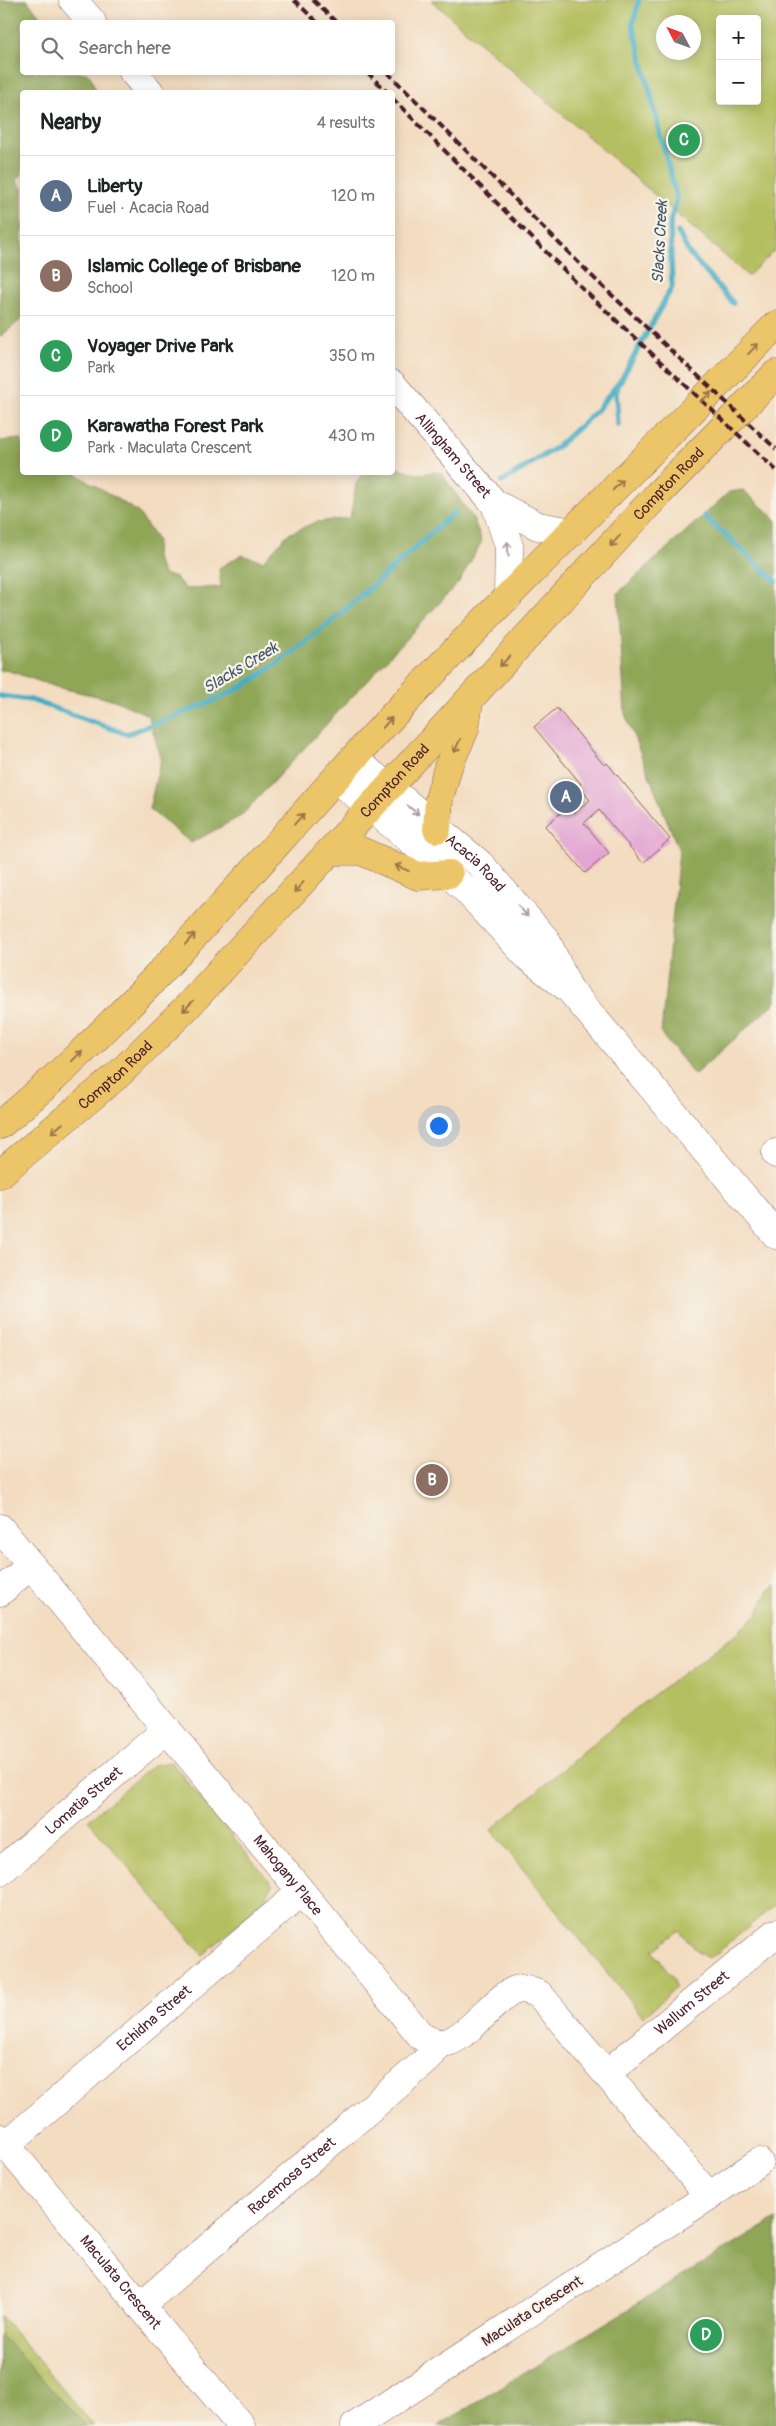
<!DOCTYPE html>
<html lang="en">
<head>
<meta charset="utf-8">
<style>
	:root { --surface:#fff; --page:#f6f6f6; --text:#202124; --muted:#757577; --line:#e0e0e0; --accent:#d93025 }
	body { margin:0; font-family:Pangolin,sans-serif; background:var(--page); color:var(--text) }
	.controls { position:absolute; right:15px; top:15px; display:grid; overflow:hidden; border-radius:5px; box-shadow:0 2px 12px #0003 }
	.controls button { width:45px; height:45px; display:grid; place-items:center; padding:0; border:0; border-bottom:1px solid var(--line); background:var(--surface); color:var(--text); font:25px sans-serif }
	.compass { position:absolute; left:656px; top:15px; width:45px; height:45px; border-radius:50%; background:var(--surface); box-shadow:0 2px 12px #0003; rotate:311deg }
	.you { position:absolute; left:438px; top:1125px; width:18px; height:18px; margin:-12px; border:4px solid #fff; border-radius:50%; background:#1a73e8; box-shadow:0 0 0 8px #1a73e833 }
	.badge { display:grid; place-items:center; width:32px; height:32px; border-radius:50%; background:var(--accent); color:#fff; font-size:16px; font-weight:700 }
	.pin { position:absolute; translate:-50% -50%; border:2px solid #fff; box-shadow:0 1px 5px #0006 }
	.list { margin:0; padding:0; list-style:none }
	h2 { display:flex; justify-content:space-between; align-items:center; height:65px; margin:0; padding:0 20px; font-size:21px }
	h2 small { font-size:16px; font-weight:400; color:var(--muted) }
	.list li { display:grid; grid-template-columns:32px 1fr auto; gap:15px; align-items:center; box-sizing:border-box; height:80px; padding:0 20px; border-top:1px solid var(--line) }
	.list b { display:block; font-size:19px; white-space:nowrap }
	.list p { margin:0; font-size:16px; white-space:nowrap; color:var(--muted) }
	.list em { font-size:16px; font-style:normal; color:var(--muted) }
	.icon { flex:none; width:28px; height:28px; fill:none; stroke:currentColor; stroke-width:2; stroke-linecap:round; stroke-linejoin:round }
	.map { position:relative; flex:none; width:776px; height:2426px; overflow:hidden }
	.search { position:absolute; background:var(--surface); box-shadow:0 2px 12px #0003; left:20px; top:20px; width:375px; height:55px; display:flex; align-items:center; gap:12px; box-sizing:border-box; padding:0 18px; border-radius:5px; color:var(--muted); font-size:19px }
	.panel { position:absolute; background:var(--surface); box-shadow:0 2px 12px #0003; left:20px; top:90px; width:375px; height:385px; border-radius:5px }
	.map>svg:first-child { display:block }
</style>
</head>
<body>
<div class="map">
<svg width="776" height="2426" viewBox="0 0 776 2426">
	<rect width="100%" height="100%" fill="#f7f3e8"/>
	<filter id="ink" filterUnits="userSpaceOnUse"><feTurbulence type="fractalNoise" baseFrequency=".02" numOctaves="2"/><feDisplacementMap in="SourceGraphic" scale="10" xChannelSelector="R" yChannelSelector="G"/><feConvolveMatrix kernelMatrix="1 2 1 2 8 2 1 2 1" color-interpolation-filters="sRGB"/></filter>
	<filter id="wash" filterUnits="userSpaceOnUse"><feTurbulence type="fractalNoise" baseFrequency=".0096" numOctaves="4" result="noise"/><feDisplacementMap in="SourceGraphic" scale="20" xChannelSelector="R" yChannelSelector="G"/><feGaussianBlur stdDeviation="1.12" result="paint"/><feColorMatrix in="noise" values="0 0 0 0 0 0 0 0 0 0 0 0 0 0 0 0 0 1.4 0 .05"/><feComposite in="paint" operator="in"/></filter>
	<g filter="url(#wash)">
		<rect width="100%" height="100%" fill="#f3dcc0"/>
		<path fill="#b3bf61" stroke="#7e6f46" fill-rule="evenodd" d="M431,0H776V249L748,276ZM720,19H757V101H720ZM694,22V52H664V22Z
			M776,1586V1904L717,1953L708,1958L699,1953L679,1930L653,1951L674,1979L676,1987L643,2017L491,1830L628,1714L736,1634L757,1614L768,1592Z
			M171,1762L272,1884L264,1902L203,1955L88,1820L153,1765Z
			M0,2315L94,2426H0Z"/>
		<path fill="#8ea657" stroke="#6c6241" d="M0,0H27L45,22H22V72L87,73L91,77L96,92H22V175L16,180L22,188V319L0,337Z
			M20,439L22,440V472L75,473L138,512L157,540L156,558L164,575L175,577L186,589L221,587L219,568L241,555L263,561L288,534L316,522L350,518L356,484L362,473L392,472L393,458L397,467L417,474L440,472L473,518L482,541L459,582L241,816L191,843L149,809L161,758L148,715L114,700L56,687L6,670L0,671V441Z
			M743,490L776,519V1002L694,1075L661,1034L679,851L625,714L618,593L729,492Z
			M776,2219V2426H438L470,2406Z
			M0,2334L86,2426H0Z"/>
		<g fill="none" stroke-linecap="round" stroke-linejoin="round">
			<path stroke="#43acc2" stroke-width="5.5" d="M678,232L689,253L733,303
				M618,425L616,393L618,386
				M502,482L557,447L596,411L621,380L672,287L670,222L677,200L633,24L639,0
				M704,516L776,581
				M0,696L31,700L127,734C171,717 217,703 256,678C328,631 390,569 455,512"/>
		</g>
		<g id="blocks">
			<path fill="#e3a6d3" d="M557,708L604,765L607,763L670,839L643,863L599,810L584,823L609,853L585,873L545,826L569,806L574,813L590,800L579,786L581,784L534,727Z"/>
		</g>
	</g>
	<g filter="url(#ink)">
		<use href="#blocks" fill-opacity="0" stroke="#85615f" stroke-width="1"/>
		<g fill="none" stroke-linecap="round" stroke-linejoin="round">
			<defs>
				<g id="minor">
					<path d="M73,0L92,22"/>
					<path d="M133,72L150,92"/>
					<path id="s1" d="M392,384L495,504L509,546L508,597"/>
					<path d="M495,504L538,526L572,532"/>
					<path id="s2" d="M354,759L480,864L546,940L567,985"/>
					<path d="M336,778L434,860L467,891L528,957L570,990L776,1235"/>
					<path d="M776,1154V1153"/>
					<path id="s3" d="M0,1528L422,2037C427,2039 434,2043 440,2043C466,2045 497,1991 520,1989C526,1989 534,1993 539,1994L709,2196L355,2426"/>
					<path d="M0,1592L31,1565"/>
					<path id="s4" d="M0,1872L167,1729"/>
					<path id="s5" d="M607,2073L776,1933"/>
					<path id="s6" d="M0,2138L241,2426"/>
					<path id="s7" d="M6,2145L301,1892"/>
					<path d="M709,2196L759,2162"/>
					<path id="s8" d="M140,2306L428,2059L440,2043"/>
				</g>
				<g id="major">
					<path d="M437,829L439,799L448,767L465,729L469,701"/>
					<path d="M332,851H361L418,876L449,874"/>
					<path d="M0,1125C147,1004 269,847 399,709C522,578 651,454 776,325"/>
					<path id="s9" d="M0,1174L120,1073L187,1007L658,494L776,374"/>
				</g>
			</defs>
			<use href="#minor" stroke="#85615f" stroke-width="29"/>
			<use href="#major" stroke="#85615f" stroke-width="29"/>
			<use href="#minor" stroke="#fff" stroke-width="28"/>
			<use href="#major" stroke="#edc569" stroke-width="28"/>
			<path stroke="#4a1f2b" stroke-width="4" stroke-dasharray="8 4" stroke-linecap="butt" d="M294,0L317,22
				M313,0L336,22
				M367,72L387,92
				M387,72L598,282L776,449
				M392,98L587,293L776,470"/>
		</g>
		<defs><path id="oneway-shaft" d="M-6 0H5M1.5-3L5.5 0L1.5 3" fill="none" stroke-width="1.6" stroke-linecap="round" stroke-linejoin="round" transform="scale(1.25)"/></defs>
		<g stroke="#9c724a">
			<use href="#oneway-shaft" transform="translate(753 349) rotate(-46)"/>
			<use href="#oneway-shaft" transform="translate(706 397) rotate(-45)"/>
			<use href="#oneway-shaft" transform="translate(618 485) rotate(-45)"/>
			<use href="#oneway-shaft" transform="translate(615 541) rotate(132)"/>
			<use href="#oneway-shaft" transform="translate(505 661) rotate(133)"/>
			<use href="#oneway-shaft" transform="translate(387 723) rotate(-48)"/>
			<use href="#oneway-shaft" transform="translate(457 746) rotate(115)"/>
			<use href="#oneway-shaft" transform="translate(299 819) rotate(-48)"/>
			<use href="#oneway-shaft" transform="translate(402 868) rotate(-156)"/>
			<use href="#oneway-shaft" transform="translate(299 887) rotate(132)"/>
			<use href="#oneway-shaft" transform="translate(190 939) rotate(-48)"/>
			<use href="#oneway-shaft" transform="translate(188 1006) rotate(134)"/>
			<use href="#oneway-shaft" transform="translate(77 1056) rotate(-44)"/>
			<use href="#oneway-shaft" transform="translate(57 1128) rotate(140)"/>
		</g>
		<g stroke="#ae9aa0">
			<use href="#oneway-shaft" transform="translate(508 549) rotate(-94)"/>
			<use href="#oneway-shaft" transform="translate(413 810) rotate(39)"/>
			<use href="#oneway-shaft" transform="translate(523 911) rotate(49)"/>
		</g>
	</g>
	<g text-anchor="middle" stroke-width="4.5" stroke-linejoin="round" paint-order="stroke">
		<g font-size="15" fill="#4a1f2b" stroke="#f7f3e8">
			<text dy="5" stroke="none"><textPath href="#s1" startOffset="94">Allingham Street</textPath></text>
			<text dy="5" stroke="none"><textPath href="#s9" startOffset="962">Compton Road</textPath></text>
			<text dy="5" stroke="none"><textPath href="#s9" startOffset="558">Compton Road</textPath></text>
			<text dy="5" stroke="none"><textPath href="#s2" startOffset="160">Acacia Road</textPath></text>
			<text dy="5" stroke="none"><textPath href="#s9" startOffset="152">Compton Road</textPath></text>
			<text dy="5" stroke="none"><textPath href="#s4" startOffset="110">Lomatia Street</textPath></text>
			<text dy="5" stroke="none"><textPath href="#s3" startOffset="451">Mahogany Place</textPath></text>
			<text dy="5" stroke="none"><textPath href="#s5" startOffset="110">Wallum Street</textPath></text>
			<text dy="5" stroke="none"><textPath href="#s7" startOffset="195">Echidna Street</textPath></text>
			<text dy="5" stroke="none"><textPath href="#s8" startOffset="200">Racemosa Street</textPath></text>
			<text dy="5" stroke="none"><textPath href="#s6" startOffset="188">Maculata Crescent</textPath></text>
			<text transform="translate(532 2311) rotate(-33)" y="5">Maculata Crescent</text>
		</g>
		<g font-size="16" font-style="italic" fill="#475767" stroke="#f7f3e8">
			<text transform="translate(659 242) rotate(-87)" y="6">Slacks Creek</text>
			<text transform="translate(240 667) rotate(-31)" y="6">Slacks Creek</text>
		</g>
	</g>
</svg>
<div class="controls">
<button>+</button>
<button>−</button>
</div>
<svg class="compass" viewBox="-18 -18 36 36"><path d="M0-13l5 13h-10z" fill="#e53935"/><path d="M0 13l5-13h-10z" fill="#757577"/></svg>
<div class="you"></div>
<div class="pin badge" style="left:566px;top:797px;background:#5c6f8a">A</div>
<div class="pin badge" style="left:432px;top:1480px;background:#8d6e63">B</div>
<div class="pin badge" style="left:684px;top:140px;background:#2e9e5b">C</div>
<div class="pin badge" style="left:706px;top:2335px;background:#2e9e5b">D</div>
<div class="search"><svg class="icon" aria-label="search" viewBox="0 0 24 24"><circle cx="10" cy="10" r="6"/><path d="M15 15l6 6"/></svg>Search here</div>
<section class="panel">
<h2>Nearby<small>4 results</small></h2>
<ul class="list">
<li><span class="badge" style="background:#5c6f8a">A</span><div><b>Liberty</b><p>Fuel · Acacia Road</p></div><em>120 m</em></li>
<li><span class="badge" style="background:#8d6e63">B</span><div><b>Islamic College of Brisbane</b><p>School</p></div><em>120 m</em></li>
<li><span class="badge" style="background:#2e9e5b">C</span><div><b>Voyager Drive Park</b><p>Park</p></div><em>350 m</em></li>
<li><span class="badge" style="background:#2e9e5b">D</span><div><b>Karawatha Forest Park</b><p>Park · Maculata Crescent</p></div><em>430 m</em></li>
</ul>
</section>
</div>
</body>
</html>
